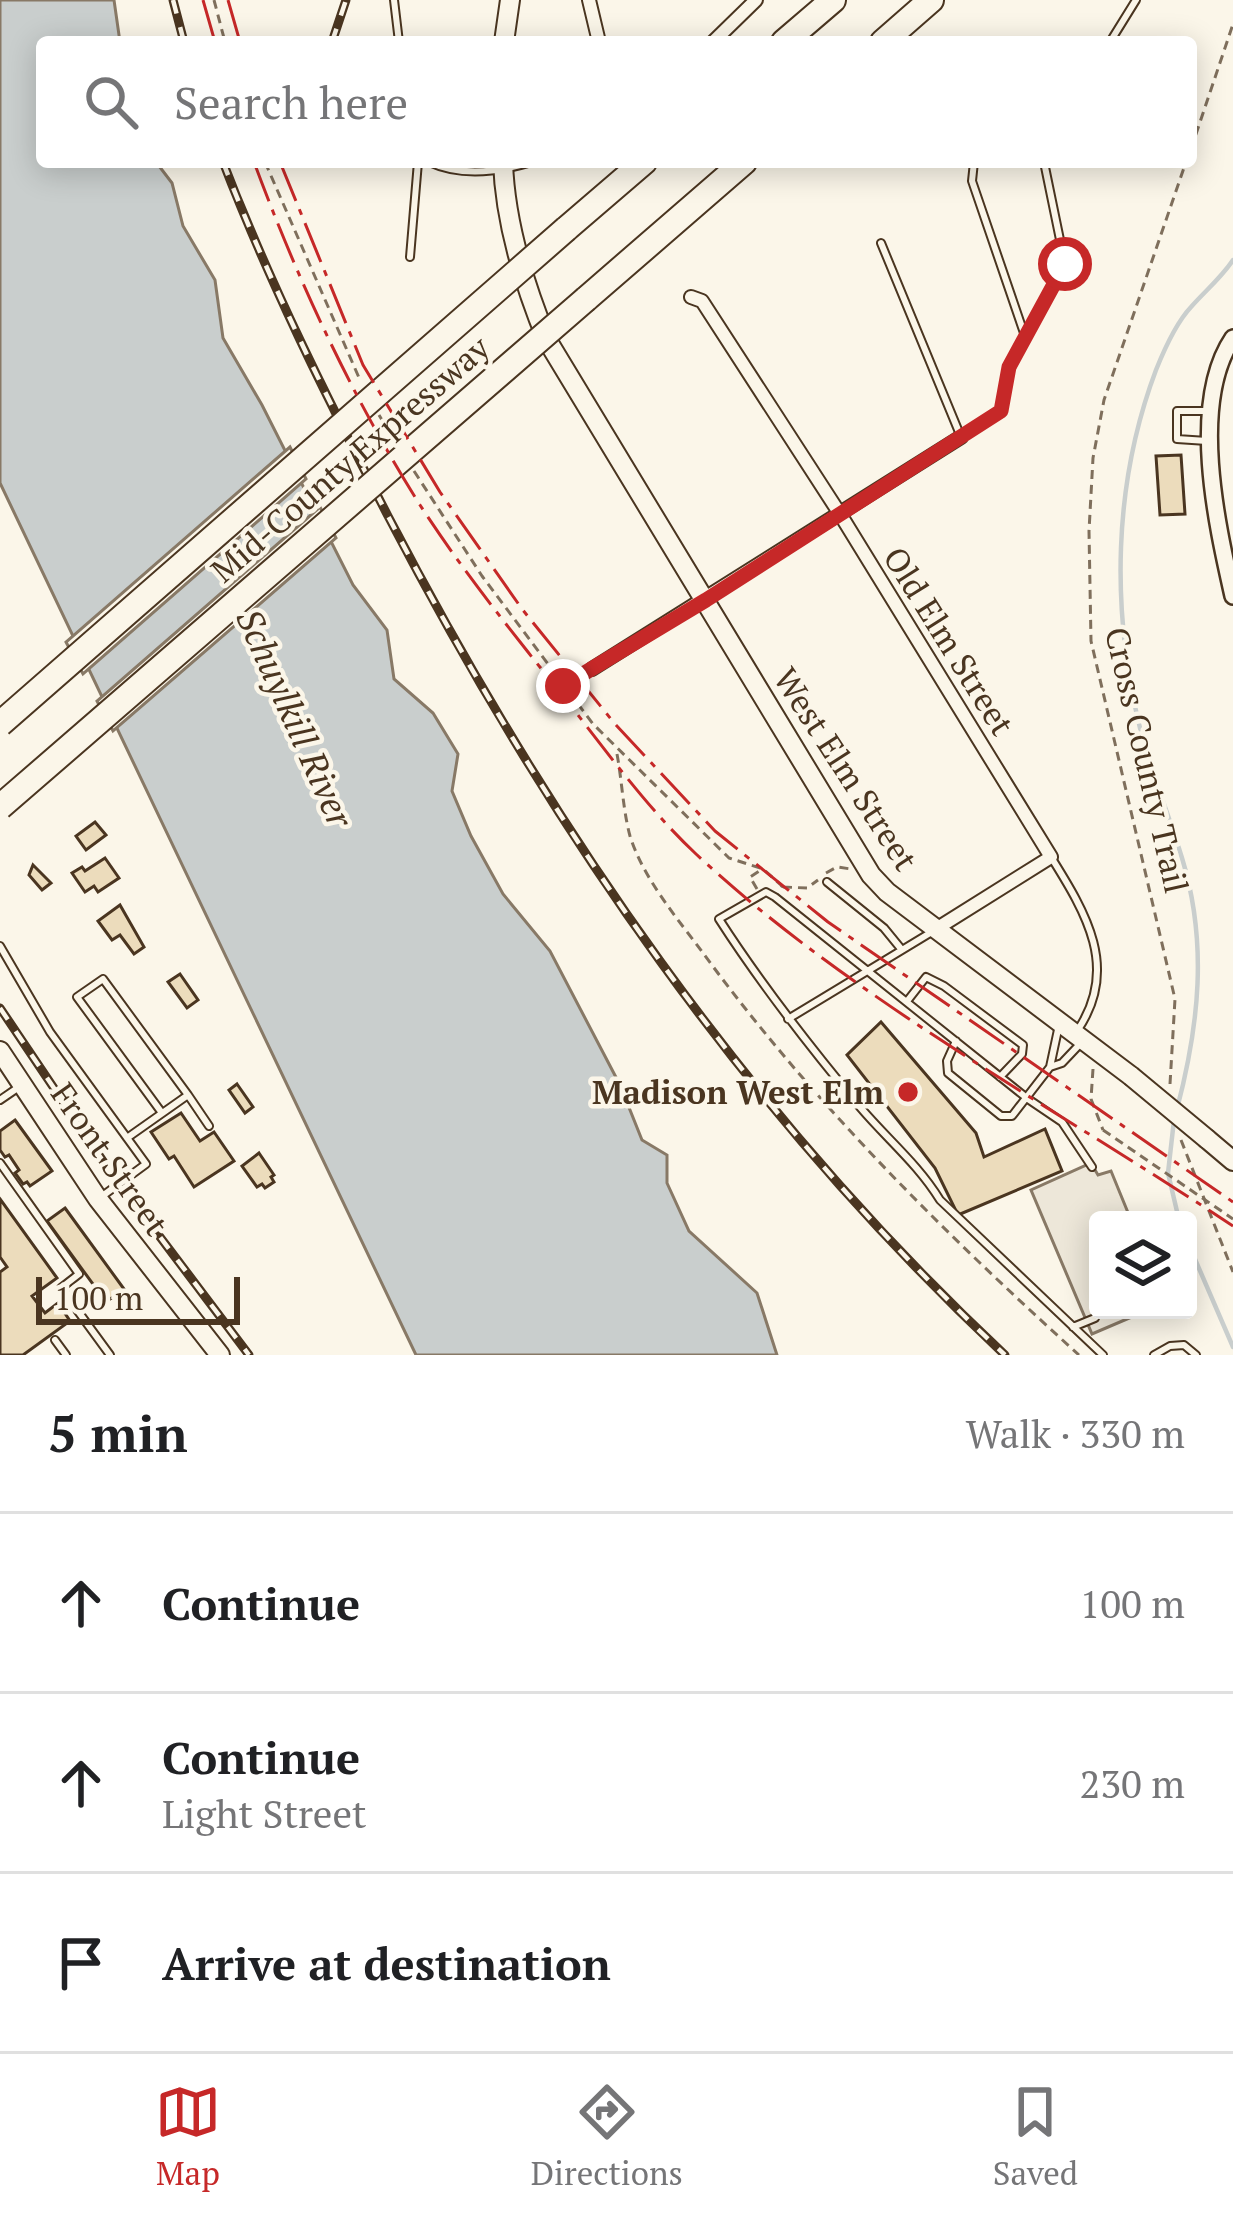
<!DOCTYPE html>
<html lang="en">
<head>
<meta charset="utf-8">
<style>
	:root { --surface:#fff; --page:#f2f2f2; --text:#202124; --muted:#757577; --line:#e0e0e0; --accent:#c62828 }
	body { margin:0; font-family:"PT Serif",serif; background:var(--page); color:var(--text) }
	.controls { position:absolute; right:36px; bottom:36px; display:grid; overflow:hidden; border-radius:12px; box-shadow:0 6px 30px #0003 }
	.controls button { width:108px; height:108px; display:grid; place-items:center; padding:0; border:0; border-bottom:3px solid var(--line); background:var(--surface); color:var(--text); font:60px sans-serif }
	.scale { position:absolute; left:36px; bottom:30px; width:204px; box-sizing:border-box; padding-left:12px; border:6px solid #4a3520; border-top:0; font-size:33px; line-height:42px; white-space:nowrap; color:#4a3520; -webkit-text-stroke:9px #fbf6e9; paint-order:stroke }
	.stop { position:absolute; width:36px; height:36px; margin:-27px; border:9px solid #c62828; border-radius:50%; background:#fff }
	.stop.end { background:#c62828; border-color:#fff; box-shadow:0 3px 12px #0008 }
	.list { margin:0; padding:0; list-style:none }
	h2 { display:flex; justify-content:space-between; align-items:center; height:156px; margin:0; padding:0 48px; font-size:51px }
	h2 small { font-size:39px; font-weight:400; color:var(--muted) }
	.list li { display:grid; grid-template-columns:78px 1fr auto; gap:36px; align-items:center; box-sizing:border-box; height:180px; padding:0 48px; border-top:3px solid var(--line) }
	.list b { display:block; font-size:45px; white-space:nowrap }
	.list p { margin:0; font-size:39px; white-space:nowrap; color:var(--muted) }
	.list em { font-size:39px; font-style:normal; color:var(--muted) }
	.icon { flex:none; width:66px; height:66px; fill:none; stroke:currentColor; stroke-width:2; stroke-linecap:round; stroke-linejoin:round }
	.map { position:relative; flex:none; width:1233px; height:1355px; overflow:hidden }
	.search { position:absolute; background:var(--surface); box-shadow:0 6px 30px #0003; left:36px; right:36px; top:36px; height:132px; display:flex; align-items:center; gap:30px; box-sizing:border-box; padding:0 42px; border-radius:12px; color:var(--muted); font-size:45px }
	.sheet { height:696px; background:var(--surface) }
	nav { display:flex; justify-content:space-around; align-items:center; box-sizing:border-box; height:168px; border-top:3px solid var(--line); background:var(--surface); font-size:33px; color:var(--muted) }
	nav a { display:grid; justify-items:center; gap:6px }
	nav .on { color:var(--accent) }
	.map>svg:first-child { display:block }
</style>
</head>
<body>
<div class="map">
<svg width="1233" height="1355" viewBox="0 0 1233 1355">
	<rect width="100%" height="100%" fill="#fbf6e9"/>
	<path fill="#ede7d9" stroke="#887966" stroke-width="3" d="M1091,1163L1098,1175L1111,1171L1131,1220H1098V1310H1148L1092,1334L1031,1190Z"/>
	<path fill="#c9cecd" stroke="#887966" stroke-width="3" d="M0,0H114L120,42H42V162H156L172,183L183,226L215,280L223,338L262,405L353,585L387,630L394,679L433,713L458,754L452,791L471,836L503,894L550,951L620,1085L642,1140L667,1155V1183L689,1231L757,1293L777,1355H416L0,483Z"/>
	<path fill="#fbf6e9" stroke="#887966" stroke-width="3" d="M290,447L306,479L83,674L66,642Z
		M320,507L336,538L113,731L97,701Z"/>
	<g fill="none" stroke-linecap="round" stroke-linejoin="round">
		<path stroke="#c9cecd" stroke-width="4.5" d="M1177,1109C1199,1025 1208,943 1182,858C1169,815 1151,772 1140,728C1111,610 1113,484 1156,370C1164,350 1176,323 1191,307C1206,290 1221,278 1233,260
			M1174,1120L1168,1173L1179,1220
			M1188,1243L1233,1347"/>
	</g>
	<path fill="#ecdcbc" stroke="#4a3520" stroke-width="3" d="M1181,455L1185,514L1160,515L1156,456Z
		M95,822L106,835L86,850L76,836Z
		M105,858L119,878L98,892L94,886L85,892L72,873L82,867L85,871Z
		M33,865L51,883L42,890L29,875Z
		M120,905L144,947L134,954L120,935L112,940L98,921Z
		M180,974L198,1000L187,1008L168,982Z
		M881,1022L976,1133L984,1157L1045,1129L1062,1171L958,1215L935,1168L847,1055Z
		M237,1084L253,1107L245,1113L229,1090Z
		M181,1113L200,1141L214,1132L234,1161L194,1187L174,1156L169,1159L151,1132Z
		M15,1120L52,1171L30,1186L27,1182L23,1184L15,1173L19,1170L9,1155L5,1157L0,1150V1131Z
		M259,1153L274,1175L271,1177L274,1182L265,1188L262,1184L257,1187L242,1166Z
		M0,1199L57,1278L32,1296L45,1313L58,1303L70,1321L23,1355H0V1272L7,1267L0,1257Z
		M65,1208L124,1289L106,1302L47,1221Z"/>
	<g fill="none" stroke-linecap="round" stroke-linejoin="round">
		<defs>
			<path id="service" d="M394,0L399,42
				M1110,42L1136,0
				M429,162C461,177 499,172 532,162
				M974,162L972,181L1025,336
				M881,243L961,437L1001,411L1009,367L1065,264L1044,162
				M410,257L418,162
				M1207,441L1177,439V411H1208
				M1051,857C1086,913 1120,969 1077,1031
				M827,882L884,928L902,950L935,930
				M0,946L50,1032L146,1164L101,1197
				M908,1000L926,977L944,986L1023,1045L1022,1054L1000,1077
				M788,1019L902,950
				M956,1041L947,1061L948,1073L1001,1116H1012L1050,1067L1059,1025
				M1050,1067L1062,1063L1080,1044
				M0,1100L19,1087
				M162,1113L77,997L103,979L188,1095
				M127,1138L188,1095L209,1126
				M0,1163L79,1274L61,1288L110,1355
				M1092,1167L1062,1122L1028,1099L775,897L766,892L719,919C762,986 810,1047 860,1107C887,1139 918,1164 940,1200L1103,1355
				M1073,1327L1095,1318
				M55,1340L66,1355
				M1154,1355L1170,1346L1184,1345L1196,1355"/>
			<path id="minor" d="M589,0L599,42
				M713,42L756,0
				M691,297L702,301L840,514L1051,857L936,929
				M592,669L961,437"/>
			<path id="tertiary" d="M1233,338C1189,403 1217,525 1233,596"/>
			<path id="secondary" d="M504,42L510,0
				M503,162C505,223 524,284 547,340L871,875L887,892L1131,1076
				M0,1051L98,1199L220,1355
				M1207,1139L1233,1161"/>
			<path id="motorway" d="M784,42L833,0
				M883,42L931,0
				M566,229L644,162
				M586,299L744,162"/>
		</defs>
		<use href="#service" stroke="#4a3520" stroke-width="10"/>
		<use href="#minor" stroke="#4a3520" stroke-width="16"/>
		<use href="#tertiary" stroke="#4a3520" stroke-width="20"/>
		<use href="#secondary" stroke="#4a3520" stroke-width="22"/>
		<use href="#motorway" stroke="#4a3520" stroke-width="28"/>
		<path stroke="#7f6f5c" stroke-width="3" stroke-dasharray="9 6" stroke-linecap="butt" d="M214,0L225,42
			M1191,149L1233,24
			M265,162L360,380
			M379,415L393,438
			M414,471L482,576L593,724L729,858L763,869L782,886L780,889
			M564,686L580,676
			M617,754C622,781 623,810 630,836C643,878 677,918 703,953C812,1102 942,1231 1079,1355
			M826,873L837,867L851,869
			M783,887L807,888L818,880
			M757,889L750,877L761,870
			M1093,1069L1091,1099L1103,1130
			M1170,1084L1175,999L1091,641L1089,531L1093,458L1104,400L1186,162
			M1181,1140L1233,1272"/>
		<use href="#service" stroke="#fbf6e9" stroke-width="6"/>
		<use href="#minor" stroke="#fbf6e9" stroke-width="12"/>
		<use href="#tertiary" stroke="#fbf6e9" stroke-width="15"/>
		<use href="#secondary" stroke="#fbf6e9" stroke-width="18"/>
		<use href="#motorway" stroke="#fbf6e9" stroke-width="24"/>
		<defs>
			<path id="rail" d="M173,0L184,42
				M332,42L346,0
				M223,162C270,284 328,400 388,516C551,829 747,1113 1005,1355
				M0,1008L105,1164L249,1355"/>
		</defs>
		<use href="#rail" stroke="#4a3520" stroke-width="9"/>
		<use href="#rail" stroke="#fbf6e9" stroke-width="4.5" stroke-dasharray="14" stroke-linecap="butt"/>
		<defs>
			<path id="secondary-bridge" d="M1131,1076L1207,1139"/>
			<path id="motorway-bridge" d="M0,724L566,229
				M0,807L586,299"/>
		</defs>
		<use href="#secondary-bridge" stroke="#4a3520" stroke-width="22" stroke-linecap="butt"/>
		<use href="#motorway-bridge" stroke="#4a3520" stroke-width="28" stroke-linecap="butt"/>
		<path stroke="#7f6f5c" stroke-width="3" stroke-dasharray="9 6" stroke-linecap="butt" d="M1103,1130L1233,1219"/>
		<use href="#secondary-bridge" stroke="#fbf6e9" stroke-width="18"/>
		<use href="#motorway-bridge" stroke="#fbf6e9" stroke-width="24"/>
		<path stroke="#c62828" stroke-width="3" stroke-dasharray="42 9 6 9" stroke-linecap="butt" d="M203,0L215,42
			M228,0L240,42
			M254,162C298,281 352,397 420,505C464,573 516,637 567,701C607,752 648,809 696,854C850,998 1057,1109 1233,1226
			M280,162L363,365L440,492L522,609L615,724L715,831L828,922L1233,1202"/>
	</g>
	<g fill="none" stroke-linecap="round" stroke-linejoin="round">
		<path stroke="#c62828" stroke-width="15" d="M563,686L706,600L1001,411L1009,367L1065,264"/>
	</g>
	<circle fill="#c62828" stroke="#fbf6e9" stroke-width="4.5" cx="908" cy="1092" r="12"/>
	<g text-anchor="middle" stroke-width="9" stroke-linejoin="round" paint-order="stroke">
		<g font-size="33" fill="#4a3520" stroke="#fbf6e9">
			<text transform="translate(350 459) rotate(-41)" y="12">Mid-County Expressway</text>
			<text transform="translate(949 641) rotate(58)" y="12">Old Elm Street</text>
			<text transform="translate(1147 760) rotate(77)" y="12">Cross County Trail</text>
			<text transform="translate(846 769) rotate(57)" y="12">West Elm Street</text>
			<text transform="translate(110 1159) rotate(55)" y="12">Front Street</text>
		</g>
		<g font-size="33" font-weight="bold" fill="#4a3520" stroke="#fbf6e9" text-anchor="end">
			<text x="884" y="1104">Madison West Elm</text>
		</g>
		<g font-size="36" font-style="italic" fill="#4a3520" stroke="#fbf6e9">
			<text transform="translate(295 718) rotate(66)" y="13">Schuylkill River</text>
		</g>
	</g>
</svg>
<div class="controls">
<button><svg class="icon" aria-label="layers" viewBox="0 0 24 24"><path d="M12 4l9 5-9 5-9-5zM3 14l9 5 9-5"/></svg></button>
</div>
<div class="scale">100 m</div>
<div class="stop" style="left:1065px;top:264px"></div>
<div class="stop end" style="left:563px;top:686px"></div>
<div class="search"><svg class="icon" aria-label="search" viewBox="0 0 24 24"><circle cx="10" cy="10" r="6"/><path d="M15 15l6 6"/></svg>Search here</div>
</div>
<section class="sheet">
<h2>5 min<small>Walk · 330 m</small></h2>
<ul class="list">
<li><svg class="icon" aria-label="ahead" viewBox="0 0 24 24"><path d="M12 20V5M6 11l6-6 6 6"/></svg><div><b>Continue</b></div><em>100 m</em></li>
<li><svg class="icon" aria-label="ahead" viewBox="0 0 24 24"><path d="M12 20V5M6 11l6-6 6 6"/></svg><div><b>Continue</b><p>Light Street</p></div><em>230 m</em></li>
<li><svg class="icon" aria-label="arrive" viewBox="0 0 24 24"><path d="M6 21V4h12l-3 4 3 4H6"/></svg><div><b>Arrive at destination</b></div></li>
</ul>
</section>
<nav>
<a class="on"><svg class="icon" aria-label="map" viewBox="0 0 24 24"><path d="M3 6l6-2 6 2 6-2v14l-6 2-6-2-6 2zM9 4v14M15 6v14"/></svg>Map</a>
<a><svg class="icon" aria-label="directions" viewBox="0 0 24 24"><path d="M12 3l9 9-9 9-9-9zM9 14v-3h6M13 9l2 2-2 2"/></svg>Directions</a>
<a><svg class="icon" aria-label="saved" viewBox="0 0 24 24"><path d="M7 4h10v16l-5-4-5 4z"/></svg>Saved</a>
</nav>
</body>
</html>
